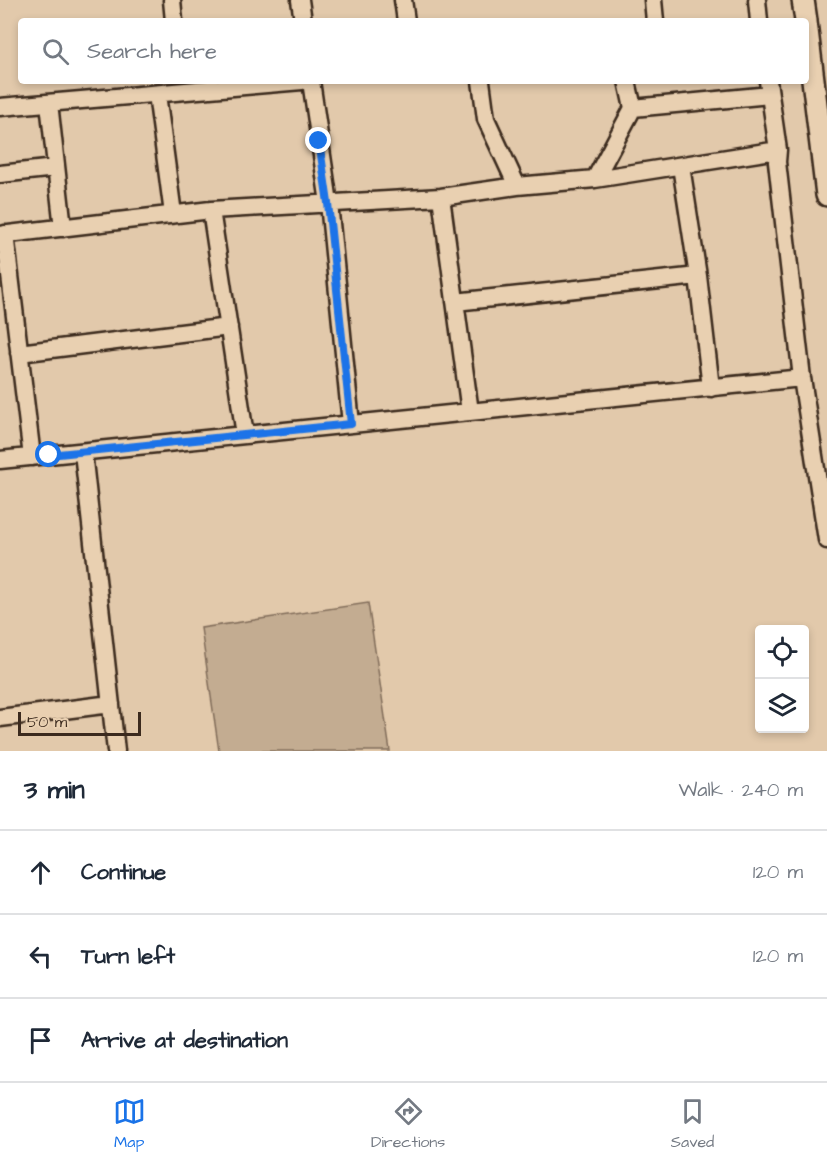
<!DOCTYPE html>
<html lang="en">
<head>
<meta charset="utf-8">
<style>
	:root { --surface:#fff; --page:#f2f2f3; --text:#1f2937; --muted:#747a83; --line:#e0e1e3; --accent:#1a73e8 }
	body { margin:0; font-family:"Architects Daughter",sans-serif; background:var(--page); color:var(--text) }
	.controls { position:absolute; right:18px; bottom:18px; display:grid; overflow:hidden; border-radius:6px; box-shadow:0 3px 9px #0003 }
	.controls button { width:54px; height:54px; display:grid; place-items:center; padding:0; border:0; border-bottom:2px solid var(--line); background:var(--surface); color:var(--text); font:30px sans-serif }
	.scale { position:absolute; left:18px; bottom:15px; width:123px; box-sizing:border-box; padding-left:6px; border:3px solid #3b2a1e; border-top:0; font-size:16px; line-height:21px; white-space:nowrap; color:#3b2a1e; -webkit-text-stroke:4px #e9d0b1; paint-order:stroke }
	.stop { position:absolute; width:18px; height:18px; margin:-14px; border:4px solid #1a73e8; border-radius:50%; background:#fff }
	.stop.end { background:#1a73e8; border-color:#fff; box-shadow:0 2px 6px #0008 }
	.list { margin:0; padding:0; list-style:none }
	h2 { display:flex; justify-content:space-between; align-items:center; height:78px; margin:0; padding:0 24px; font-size:26px }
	h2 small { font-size:20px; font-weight:400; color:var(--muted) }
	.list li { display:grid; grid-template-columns:39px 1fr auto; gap:18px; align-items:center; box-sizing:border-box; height:84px; padding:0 24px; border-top:2px solid var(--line) }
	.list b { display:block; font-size:22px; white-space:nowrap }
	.list em { font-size:20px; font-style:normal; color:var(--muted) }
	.icon { flex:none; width:33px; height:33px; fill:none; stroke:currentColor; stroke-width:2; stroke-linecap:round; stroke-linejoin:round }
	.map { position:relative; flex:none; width:827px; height:751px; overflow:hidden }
	.search { position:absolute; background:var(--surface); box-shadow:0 3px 9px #0003; left:18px; right:18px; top:18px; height:66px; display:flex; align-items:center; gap:15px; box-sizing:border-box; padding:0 21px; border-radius:6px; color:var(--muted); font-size:22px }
	.sheet { height:330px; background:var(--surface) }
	nav { display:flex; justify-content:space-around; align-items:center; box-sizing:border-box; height:84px; border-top:2px solid var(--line); background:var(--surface); font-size:16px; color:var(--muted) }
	nav a { display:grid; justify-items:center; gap:3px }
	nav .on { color:var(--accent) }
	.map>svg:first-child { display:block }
</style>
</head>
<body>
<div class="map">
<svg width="827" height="751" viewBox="0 0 827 751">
	<rect width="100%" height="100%" fill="#e2c9ab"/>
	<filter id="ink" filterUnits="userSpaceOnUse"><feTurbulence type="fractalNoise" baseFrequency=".0167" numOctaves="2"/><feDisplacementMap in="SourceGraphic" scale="12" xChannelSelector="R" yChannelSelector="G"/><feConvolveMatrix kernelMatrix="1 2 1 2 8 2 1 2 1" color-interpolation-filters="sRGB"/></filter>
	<g filter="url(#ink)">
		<path fill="#c3ac91" stroke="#7f6b58" stroke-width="1.5" d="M368,603L390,751H219L201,628Z"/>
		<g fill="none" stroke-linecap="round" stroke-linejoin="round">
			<defs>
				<path id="minor" d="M172,0L174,21
					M300,0L303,21
					M403,0L406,21
					M653,0L655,21
					M757,0L759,21
					M311,81L329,203L351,424
					M481,81L486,119L517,186
					M768,81L778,150L777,162L802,378L827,540
					M157,94L173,214
					M49,103L63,228
					M0,107L302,81
					M633,108L770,95
					M681,166L698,276L711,388
					M0,174L56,168
					M595,179L633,108L627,81
					M441,197L470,412
					M211,210L245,435
					M5,234L32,457
					M0,235L211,210L441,197L517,186L595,179L778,150
					M455,302L698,276
					M19,353L229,327
					M83,452L116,751
					M0,460L802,378
					M0,718L111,704"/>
				<path id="major" d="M803,0L806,21
					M806,22L827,195"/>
			</defs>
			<use href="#minor" stroke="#3b2a1e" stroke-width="21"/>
			<use href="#major" stroke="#3b2a1e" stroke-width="26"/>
			<use href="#minor" stroke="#e9d0b1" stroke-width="16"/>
			<use href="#major" stroke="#e9d0b1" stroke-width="21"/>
		</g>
	</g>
	<g fill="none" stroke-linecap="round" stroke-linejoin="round" filter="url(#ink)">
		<path stroke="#1a73e8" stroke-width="8" d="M49,455L351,424L328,203L319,141"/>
	</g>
</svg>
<div class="controls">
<button><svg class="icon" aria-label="locate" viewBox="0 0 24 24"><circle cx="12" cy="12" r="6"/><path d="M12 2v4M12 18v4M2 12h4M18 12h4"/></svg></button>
<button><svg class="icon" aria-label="layers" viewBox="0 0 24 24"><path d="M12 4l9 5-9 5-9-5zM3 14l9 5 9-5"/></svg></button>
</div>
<div class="scale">50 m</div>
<div class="stop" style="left:49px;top:455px"></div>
<div class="stop end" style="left:319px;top:141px"></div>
<div class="search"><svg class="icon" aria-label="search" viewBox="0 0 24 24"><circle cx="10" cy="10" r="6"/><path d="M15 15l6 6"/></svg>Search here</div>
</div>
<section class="sheet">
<h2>3 min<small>Walk · 240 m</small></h2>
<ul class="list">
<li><svg class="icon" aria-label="ahead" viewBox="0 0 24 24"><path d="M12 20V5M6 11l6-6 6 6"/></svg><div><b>Continue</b></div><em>120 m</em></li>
<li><svg class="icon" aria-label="left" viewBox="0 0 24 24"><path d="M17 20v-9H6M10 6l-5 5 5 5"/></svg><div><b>Turn left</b></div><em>120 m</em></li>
<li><svg class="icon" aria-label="arrive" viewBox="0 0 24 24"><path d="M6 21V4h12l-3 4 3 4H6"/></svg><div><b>Arrive at destination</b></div></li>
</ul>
</section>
<nav>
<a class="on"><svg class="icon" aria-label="map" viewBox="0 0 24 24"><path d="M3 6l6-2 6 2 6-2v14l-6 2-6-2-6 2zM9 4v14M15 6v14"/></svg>Map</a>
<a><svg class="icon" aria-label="directions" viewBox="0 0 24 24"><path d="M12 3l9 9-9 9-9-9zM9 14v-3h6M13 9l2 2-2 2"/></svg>Directions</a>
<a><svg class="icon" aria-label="saved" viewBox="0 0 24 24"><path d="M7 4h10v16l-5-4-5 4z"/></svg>Saved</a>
</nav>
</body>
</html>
